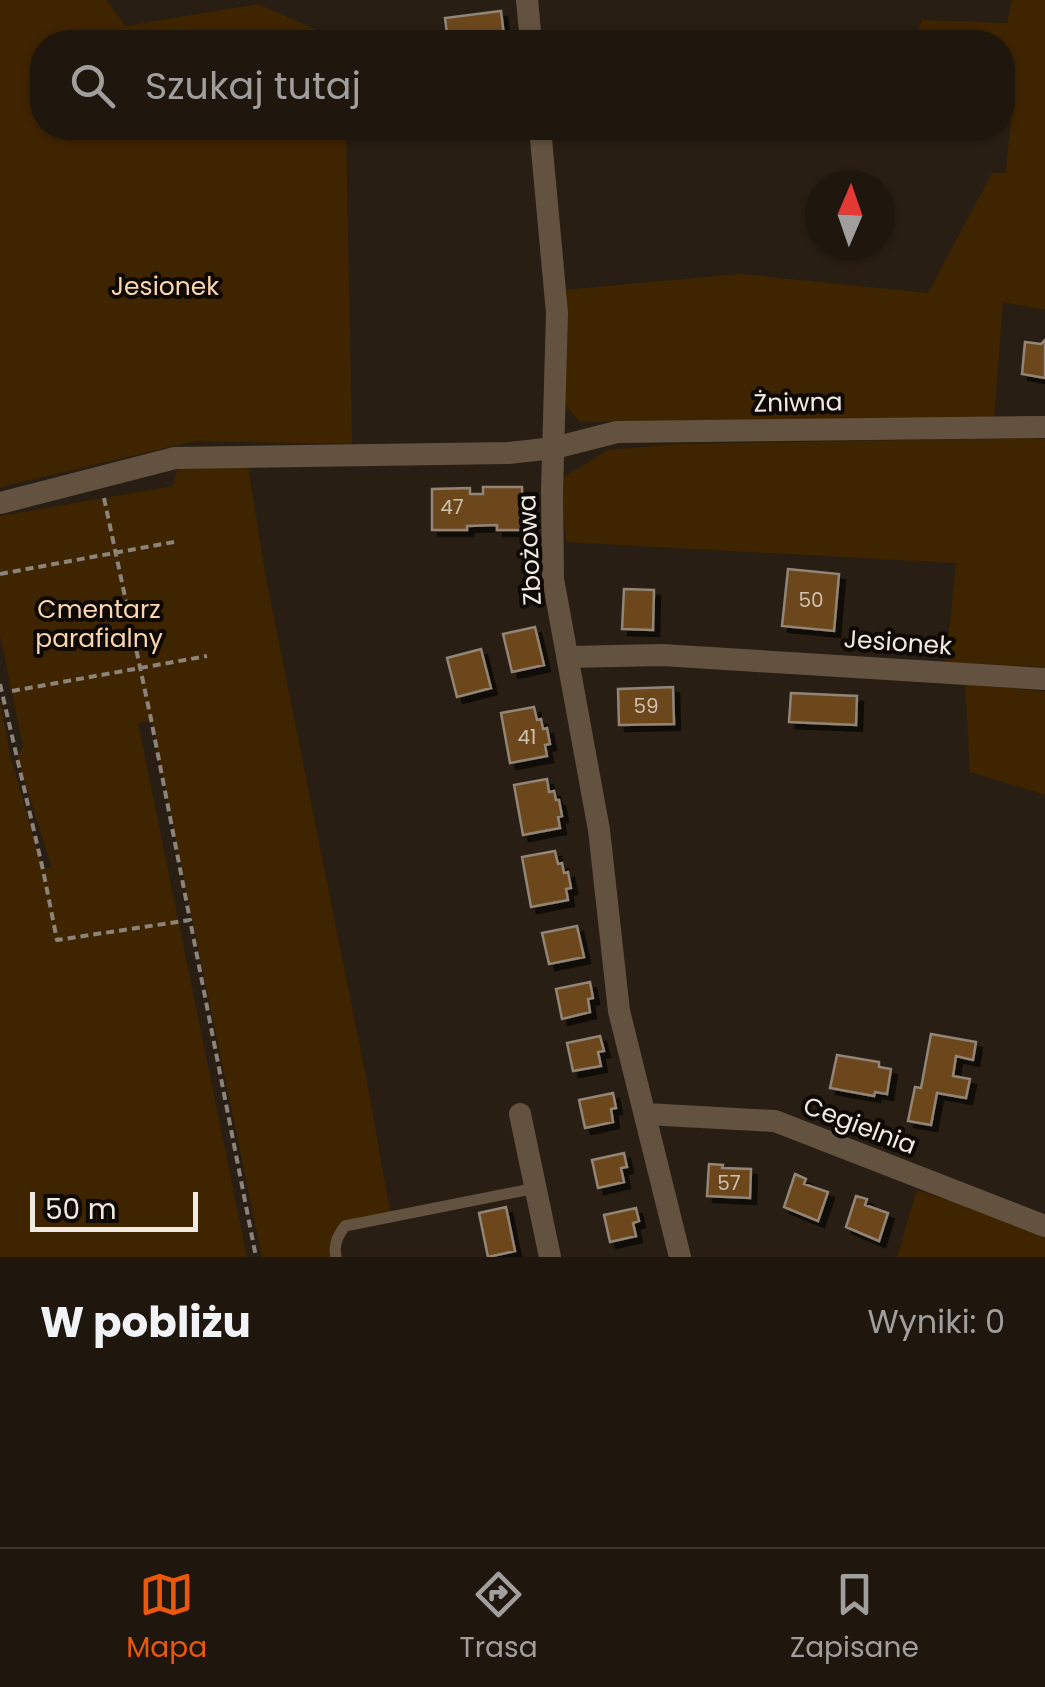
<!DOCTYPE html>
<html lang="pl">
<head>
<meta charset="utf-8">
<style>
	:root { --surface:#1f160e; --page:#271f17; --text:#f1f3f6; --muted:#a19f9e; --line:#3c352e; --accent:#ea580c }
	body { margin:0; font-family:Poppins,sans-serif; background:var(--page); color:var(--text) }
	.compass { position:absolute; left:805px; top:170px; width:90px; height:90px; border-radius:50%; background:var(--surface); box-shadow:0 2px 8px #0004; rotate:2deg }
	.scale { position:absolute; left:30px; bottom:25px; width:168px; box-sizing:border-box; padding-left:10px; border:5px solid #f1eae2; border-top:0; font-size:28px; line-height:35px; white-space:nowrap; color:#f1eae2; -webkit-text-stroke:8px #0e0905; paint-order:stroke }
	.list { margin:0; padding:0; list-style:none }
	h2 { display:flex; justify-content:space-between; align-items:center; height:130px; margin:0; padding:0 40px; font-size:42px }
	h2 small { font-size:32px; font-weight:400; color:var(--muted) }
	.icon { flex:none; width:55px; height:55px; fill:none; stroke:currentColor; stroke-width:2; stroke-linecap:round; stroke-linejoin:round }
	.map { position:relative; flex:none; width:1045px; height:1257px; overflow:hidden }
	.search { position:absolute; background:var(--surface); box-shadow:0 2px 8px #0004; left:30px; right:30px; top:30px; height:110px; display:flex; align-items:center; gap:25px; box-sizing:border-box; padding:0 35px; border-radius:40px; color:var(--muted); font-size:38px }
	.sheet { height:290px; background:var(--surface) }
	nav { display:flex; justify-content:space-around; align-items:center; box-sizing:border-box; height:140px; border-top:2px solid var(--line); background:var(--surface); font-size:28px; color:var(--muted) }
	nav a { display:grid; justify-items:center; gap:5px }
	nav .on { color:var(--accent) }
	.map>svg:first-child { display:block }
</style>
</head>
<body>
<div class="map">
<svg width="1045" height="1257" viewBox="0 0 1045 1257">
	<defs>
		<filter id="shadow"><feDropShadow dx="6" dy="6" stdDeviation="0" flood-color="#0009"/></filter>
	</defs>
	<rect width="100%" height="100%" fill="#291e13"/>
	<path fill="#3f2400" d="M0,0H106L126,26L258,4L344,42H42V128H346L352,444L195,441L0,487Z
		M1012,0H1045V310L1003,302L994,418L580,422L566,406L563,290L741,274L928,293L992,173H1006L1013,90L1003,89L1002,42H913L922,20L1007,23Z
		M1023,438L1045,439V667L946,662L956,563L566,542L561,479L608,450L675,444Z
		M248,465L265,573L366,1077L392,1222L348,1228L340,1242L343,1257H262L151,720L138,723L247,1257H0V700L10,755L43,870L52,868L17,757L23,746L0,635V516L173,486L178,467Z
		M965,682L1045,692V795L970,772Z
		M917,1190L1045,1232V1257H897Z"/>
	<path fill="#6c471a" stroke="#928577" stroke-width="2.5" filter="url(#shadow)" d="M501,11L504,36L496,37L497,42H448L445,18Z
		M1045,340V378L1022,374L1025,342L1041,344Z
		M483,487H522L523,530H497V525L467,526V530H432V489L470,488V494H483Z
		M788,569L839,574L834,631L782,626Z
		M624,589L654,590L653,630L622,629Z
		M535,627L544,665L512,672L503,634Z
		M481,649L491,688L457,697L447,658Z
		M673,687L674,724L619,725L618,689Z
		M791,693L857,696L856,725L789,722Z
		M534,707L537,720L541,719L543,729L547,728L550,744L545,745L547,756L510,763L501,713Z
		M547,779L549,792L554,791L556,800H559L562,816L558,817L560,828L523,835L514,785Z
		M555,851L558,864L562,863L564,873L568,872L571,888L566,889L568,900L531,907L522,857Z
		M577,926L584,957L549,964L542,933Z
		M590,982L593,998L588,999L590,1012L562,1019L556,989Z
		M931,1034L976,1042L973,1060L956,1056L953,1076L970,1079L966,1098L937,1093L931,1125L908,1121L915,1087L921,1088Z
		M600,1036L604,1051L598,1052L601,1066L573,1071L567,1043Z
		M837,1055L879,1062V1067L891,1069L887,1094L875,1092L874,1096L830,1088Z
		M613,1093L616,1108L611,1109L613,1122L585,1128L579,1100Z
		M624,1153L627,1167L621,1168L624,1182L598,1188L592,1160Z
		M709,1164L723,1165L722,1168L751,1169L750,1198L707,1196Z
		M795,1174L806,1179L804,1184L828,1192L818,1221L784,1207Z
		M856,1196L867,1199L865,1205L888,1213L879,1241L846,1227Z
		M506,1207L515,1251L488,1257L479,1213Z
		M636,1208L639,1221L633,1223L636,1236L610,1242L604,1215Z"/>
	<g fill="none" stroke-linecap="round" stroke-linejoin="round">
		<path stroke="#8c837a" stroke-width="4" stroke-dasharray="8 5" stroke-linecap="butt" d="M104,498L151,719L190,920
			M0,574L179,541
			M0,684L43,870L57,940L190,920L256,1257
			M12,691L207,656"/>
		<path stroke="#635240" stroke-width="11" d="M336,1257C333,1246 338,1235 345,1226L536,1188"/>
		<path stroke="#635240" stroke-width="22" d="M527,0L531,42
			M540,128L557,313L552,491L553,579L599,830L619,1011L680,1257
			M0,503L175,458L508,453L554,448L617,432L1045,427
			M568,657L662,655L1045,679
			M520,1114L550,1257
			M646,1114L775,1121L1045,1226"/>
	</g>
	<g text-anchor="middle" stroke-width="8" stroke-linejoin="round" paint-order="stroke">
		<g font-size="20" fill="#d0c1b0">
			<text x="452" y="514">47</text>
			<text x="811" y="607">50</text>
			<text x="646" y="713">59</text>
			<text x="527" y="744">41</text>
			<text x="729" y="1190">57</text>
		</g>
		<g font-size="25" fill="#fad5af" stroke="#0e0905">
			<text x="165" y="295">Jesionek</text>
			<text x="99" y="618">Cmentarz<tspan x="99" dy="29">parafialny</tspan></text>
		</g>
		<g font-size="25" fill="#f1eae2" stroke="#0e0905">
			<text transform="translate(798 402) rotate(-1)" y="9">Żniwna</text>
			<text transform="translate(529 550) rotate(-93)" y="9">Zbożowa</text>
			<text transform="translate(898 642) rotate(4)" y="9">Jesionek</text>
			<text transform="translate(860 1125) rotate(21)" y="9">Cegielnia</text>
		</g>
	</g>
</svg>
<svg class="compass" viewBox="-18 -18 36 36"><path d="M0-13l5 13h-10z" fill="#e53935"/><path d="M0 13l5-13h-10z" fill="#a19f9e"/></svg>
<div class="scale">50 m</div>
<div class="search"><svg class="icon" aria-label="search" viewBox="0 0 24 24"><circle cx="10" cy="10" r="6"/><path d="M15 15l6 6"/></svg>Szukaj tutaj</div>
</div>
<section class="sheet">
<h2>W pobliżu<small>Wyniki: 0</small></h2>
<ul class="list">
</ul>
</section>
<nav>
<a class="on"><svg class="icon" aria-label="map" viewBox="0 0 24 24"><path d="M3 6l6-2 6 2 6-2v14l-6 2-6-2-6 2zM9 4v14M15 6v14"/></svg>Mapa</a>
<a><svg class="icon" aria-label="directions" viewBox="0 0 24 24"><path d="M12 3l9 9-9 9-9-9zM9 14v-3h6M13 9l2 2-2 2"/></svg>Trasa</a>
<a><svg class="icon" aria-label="saved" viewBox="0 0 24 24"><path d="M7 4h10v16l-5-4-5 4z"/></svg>Zapisane</a>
</nav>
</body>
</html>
